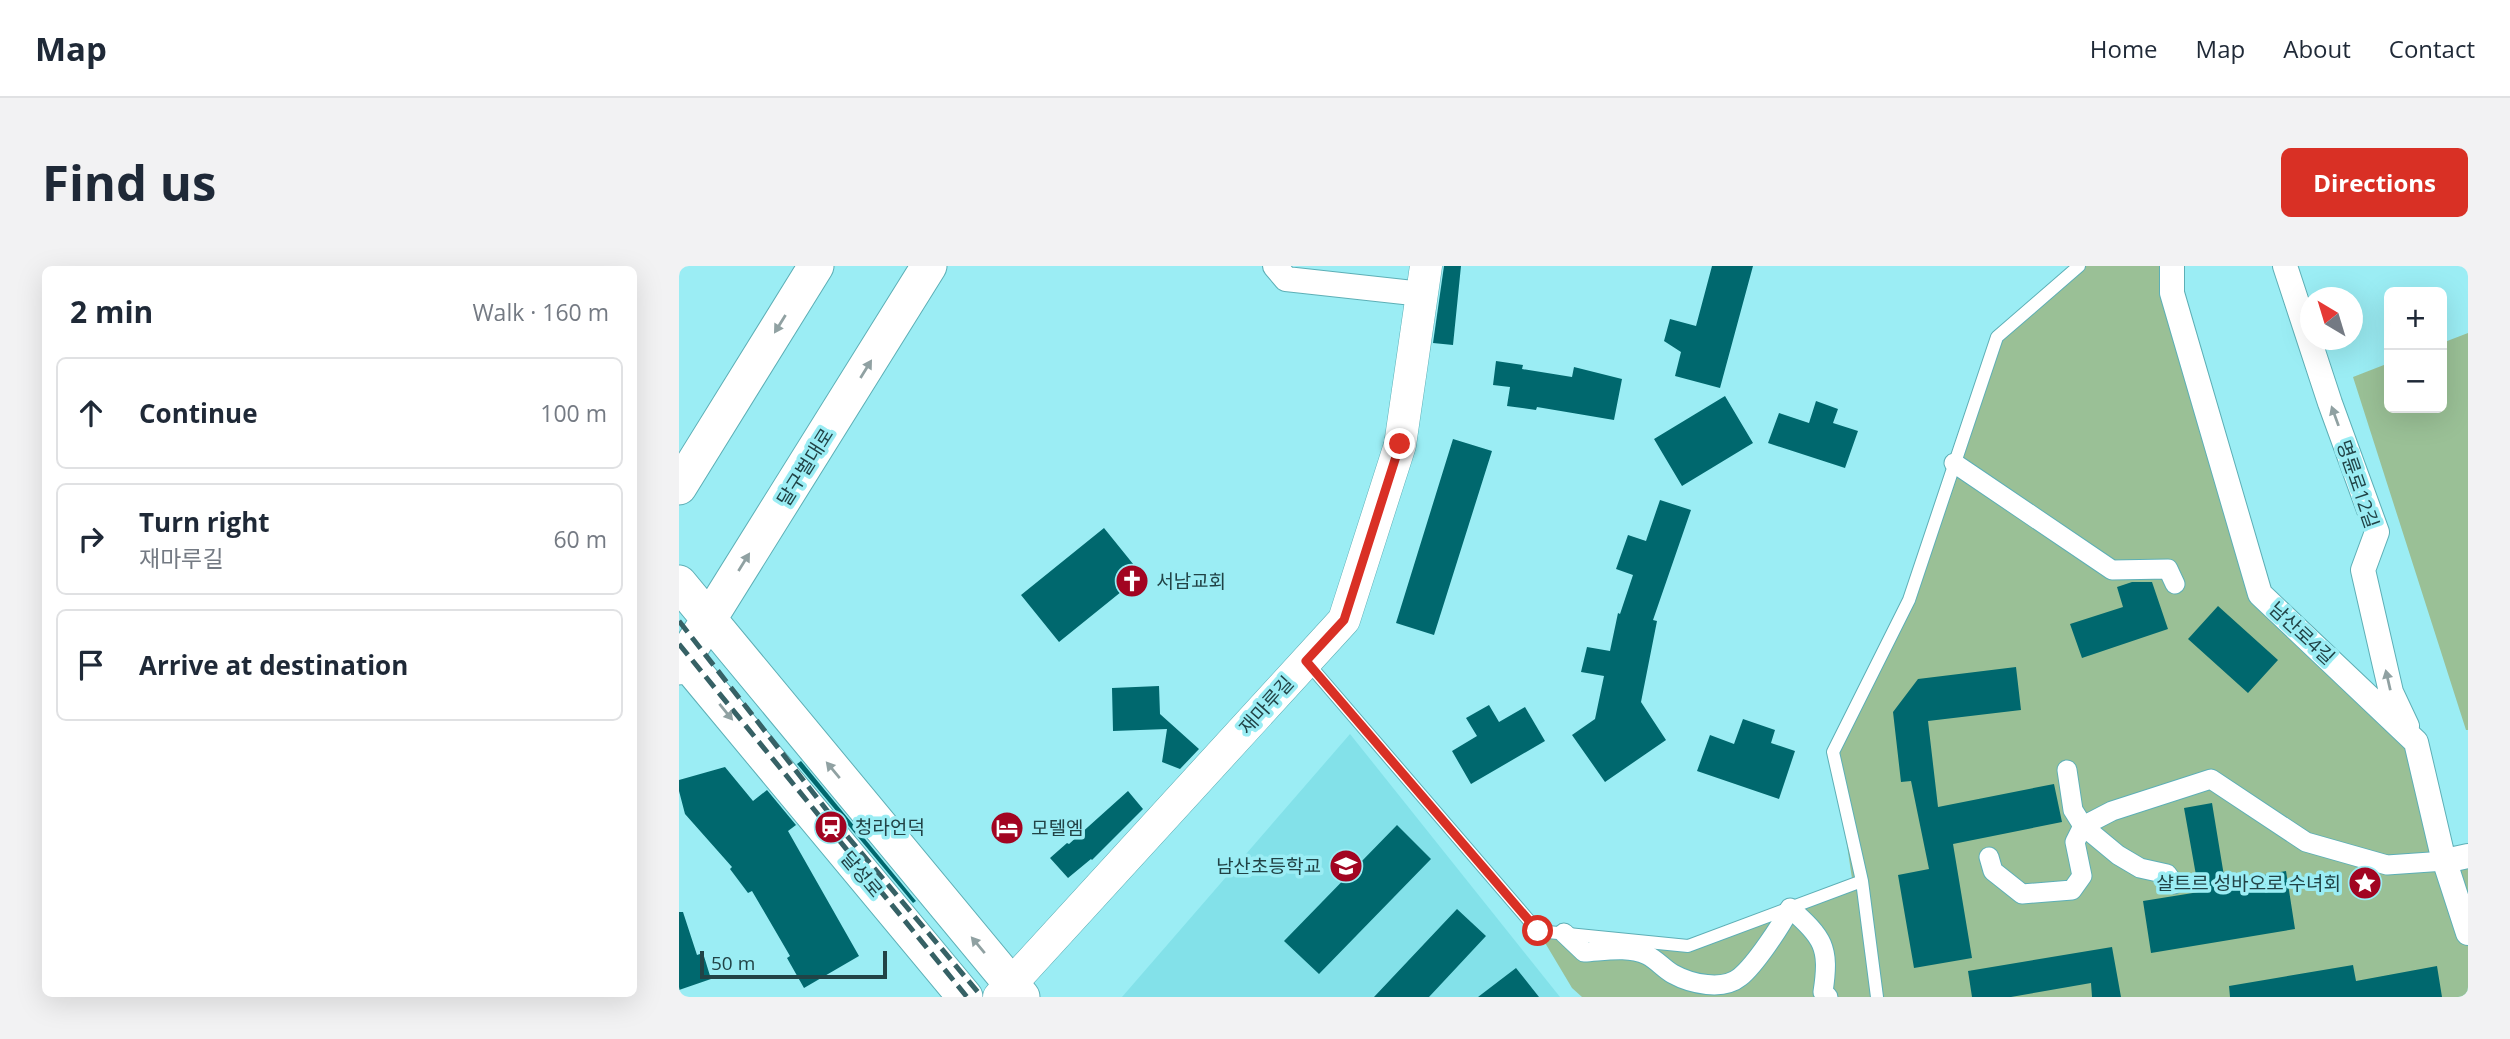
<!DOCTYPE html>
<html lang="en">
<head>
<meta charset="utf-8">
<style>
	:root { --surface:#fff; --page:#f2f2f3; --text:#1f2937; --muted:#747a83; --line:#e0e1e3; --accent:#d93025 }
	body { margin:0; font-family:"Open Sans","Noto Sans KR",sans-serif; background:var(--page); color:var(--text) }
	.controls { position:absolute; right:21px; top:21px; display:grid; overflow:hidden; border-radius:10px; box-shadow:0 7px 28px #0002 }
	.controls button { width:63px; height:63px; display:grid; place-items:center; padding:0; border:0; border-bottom:2px solid var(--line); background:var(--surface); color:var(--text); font:35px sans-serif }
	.compass { position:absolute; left:1621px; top:21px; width:63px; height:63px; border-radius:50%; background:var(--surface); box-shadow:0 7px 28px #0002; rotate:322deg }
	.scale { position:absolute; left:21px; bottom:18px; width:187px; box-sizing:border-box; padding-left:7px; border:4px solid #214346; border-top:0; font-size:19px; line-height:24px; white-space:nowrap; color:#214346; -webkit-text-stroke:5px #9bedf4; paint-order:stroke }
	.stop { position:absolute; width:21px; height:21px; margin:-16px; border:5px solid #d93025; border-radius:50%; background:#fff }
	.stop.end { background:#d93025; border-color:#fff; box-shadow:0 2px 7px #0008 }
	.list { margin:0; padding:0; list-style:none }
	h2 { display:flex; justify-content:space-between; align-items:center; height:91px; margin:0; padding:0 28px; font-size:30px }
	h2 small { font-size:23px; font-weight:400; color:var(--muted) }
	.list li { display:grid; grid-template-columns:46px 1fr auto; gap:21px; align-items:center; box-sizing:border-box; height:112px; margin:0 14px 14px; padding:0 14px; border:2px solid var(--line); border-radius:10px }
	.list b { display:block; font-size:26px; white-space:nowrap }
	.list p { margin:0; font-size:23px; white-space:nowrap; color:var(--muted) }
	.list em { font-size:23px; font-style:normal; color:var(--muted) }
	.icon { flex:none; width:38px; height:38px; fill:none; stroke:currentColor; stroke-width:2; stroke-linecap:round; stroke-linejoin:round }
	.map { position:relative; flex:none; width:1789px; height:731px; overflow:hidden; border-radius:10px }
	header { display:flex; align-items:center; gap:42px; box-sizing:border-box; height:98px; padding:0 35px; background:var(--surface); border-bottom:2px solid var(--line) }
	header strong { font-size:33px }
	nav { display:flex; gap:38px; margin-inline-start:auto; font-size:24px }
	.intro { display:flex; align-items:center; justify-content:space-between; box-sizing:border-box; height:168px; padding:0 42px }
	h1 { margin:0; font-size:49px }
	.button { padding:18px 32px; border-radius:10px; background:var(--accent); color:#fff; font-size:24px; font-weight:700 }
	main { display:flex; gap:42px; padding:0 42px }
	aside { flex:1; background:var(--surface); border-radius:10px; box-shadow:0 7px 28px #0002 }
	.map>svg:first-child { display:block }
</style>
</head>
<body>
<header>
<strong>Map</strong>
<nav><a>Home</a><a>Map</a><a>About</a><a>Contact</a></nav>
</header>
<div class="intro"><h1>Find us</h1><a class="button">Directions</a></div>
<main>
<aside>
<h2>2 min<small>Walk · 160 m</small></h2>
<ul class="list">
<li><svg class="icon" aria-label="ahead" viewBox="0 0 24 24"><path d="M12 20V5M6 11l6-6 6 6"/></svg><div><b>Continue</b></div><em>100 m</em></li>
<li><svg class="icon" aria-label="right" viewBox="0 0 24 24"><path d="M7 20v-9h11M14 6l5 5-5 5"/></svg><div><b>Turn right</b><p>재마루길</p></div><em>60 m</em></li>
<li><svg class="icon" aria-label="arrive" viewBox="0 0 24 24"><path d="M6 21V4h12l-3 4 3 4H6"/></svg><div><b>Arrive at destination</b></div></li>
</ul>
</aside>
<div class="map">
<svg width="1789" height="731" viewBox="0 0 1789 731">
	<rect width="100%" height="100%" fill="#9bedf4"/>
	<path fill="#83e1e9" d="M671,468L881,731H443Z"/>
	<path fill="#9ac096" d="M1400,0H1493L1581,328L1737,476L1772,593L1789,590V731H903L893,722L859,665L1009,680L1174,619L1154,486L1230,334L1318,71Z
		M1789,67V464H1787L1674,111L1710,97V142H1763V77Z"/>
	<path fill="#00686e" d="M765,0H782L774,79L754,77Z
		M1033,0H1074L1041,122L996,110L1002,86L985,75L991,53L1017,60Z
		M817,95L844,99L843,103L893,111L895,101L943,113L935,154L858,141L857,144L828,140L831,121L814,119Z
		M1046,130L1074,177L1003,220L975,173Z
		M1137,135L1159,143L1154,157L1179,165L1166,202L1089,177L1100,147L1130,157Z
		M774,173L813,185L755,369L717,357Z
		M981,234L1012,244L974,354L978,355L962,436L987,474L926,516L893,469L916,453L925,410L902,406L908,381L931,385L939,347L941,348L954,309L937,303L949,269L967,275Z
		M425,262L463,309L380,376L342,329Z
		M1453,316H1473L1489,363L1403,392L1391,358L1444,341L1438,321Z
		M1539,340L1599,394L1569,427L1509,373Z
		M1337,401L1342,444L1249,455L1259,541L1375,518L1383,556L1274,578L1293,692L1235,702L1219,609L1250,603L1232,515L1222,516L1214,446L1239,413Z
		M480,420L481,448L520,483L501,503L483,496L488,463L434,465L433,422Z
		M810,439L820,456L846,441L866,475L792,518L773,485L798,470L787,452Z
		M1064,453L1096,464L1092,477L1116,485L1100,533L1018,505L1031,469L1055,478Z
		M122,495L237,635L234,637L118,498Z
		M46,501L74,535L88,524L117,559L109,565L180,690L125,722L108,692L111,690L73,625L69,627L51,603L53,601L6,548L0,525V514Z
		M449,525L464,543L413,594L412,593L389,612L371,592L388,577L390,578Z
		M1533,537L1546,616L1607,605L1616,663L1472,687L1464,635L1520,626L1505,542Z
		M718,559L752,593L640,708L605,675Z
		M778,643L807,670L750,731H695Z
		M0,646H4L18,689L24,687L32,713L0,724Z
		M1433,681L1442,731H1413L1412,717L1332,731H1293L1289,705Z
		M1674,699L1677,715L1758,700L1763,731H1551L1550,720Z
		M837,702L860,731H799Z"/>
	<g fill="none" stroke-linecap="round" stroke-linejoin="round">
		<defs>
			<path id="service" d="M627,395L859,665L1009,680L1183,615L1154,486L1230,334L1318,71L1400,0
				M1183,615L1198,731"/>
			<path id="pedestrian" d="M1275,197L1433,304L1489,303L1496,318
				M1310,591L1314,605L1343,628L1393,624L1403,610L1396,576L1404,560L1394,544L1388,504
				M1495,618L1488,608L1461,602L1439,589L1404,560L1433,545L1532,513L1627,576L1708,599L1766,595
				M885,667L905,686C925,685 949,680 968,689C978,694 985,703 994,708C1012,718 1044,725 1061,711C1076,699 1102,660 1111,642C1144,672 1151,680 1144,726L1149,731"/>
			<path id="minor" d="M596,0L607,13L743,28
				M1493,0V27L1581,328L1737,476L1763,587L1789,667
				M1606,0L1651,137L1698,266L1684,304L1712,426L1728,460
				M1766,595L1789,590"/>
			<path id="tertiary" d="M320,731L665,354L721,179L747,0"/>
			<path id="secondary" d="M0,221L137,0
				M0,317L343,731
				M0,387L286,731
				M0,401L250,0"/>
		</defs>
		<use href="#service" stroke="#5dafb6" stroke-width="14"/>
		<use href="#pedestrian" stroke="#5dafb6" stroke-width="21"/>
		<use href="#minor" stroke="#5dafb6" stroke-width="26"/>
		<use href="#tertiary" stroke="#5dafb6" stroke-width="33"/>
		<use href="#secondary" stroke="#5dafb6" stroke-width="37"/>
		<use href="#service" stroke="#fff" stroke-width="12"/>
		<use href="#pedestrian" stroke="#fff" stroke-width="19"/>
		<use href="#minor" stroke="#fff" stroke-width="24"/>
		<use href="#tertiary" stroke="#fff" stroke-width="32"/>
		<use href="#secondary" stroke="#fff" stroke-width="35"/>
		<path stroke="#366165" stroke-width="5" stroke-dasharray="14 7" stroke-linecap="butt" d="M0,355L164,565L303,731
			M0,378L288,731"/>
	</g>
	<defs><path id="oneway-solid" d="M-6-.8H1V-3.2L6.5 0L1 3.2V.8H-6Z" transform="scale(1.75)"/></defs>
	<g fill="#90a1a2">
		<use href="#oneway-solid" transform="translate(101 58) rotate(122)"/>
		<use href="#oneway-solid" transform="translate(187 103) rotate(-58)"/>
		<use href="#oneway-solid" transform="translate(1656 150) rotate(-110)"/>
		<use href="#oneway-solid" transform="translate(65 296) rotate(-58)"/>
		<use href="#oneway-solid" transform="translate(1709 414) rotate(-103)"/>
		<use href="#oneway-solid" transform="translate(47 446) rotate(51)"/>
		<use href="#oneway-solid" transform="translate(154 504) rotate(-130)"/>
		<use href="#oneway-solid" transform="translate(299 679) rotate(-130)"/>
	</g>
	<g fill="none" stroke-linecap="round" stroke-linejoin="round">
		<path stroke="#d93025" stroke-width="9" d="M721,178L665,354L627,395L859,665"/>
	</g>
	<defs>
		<symbol id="church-disc" viewBox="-11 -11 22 22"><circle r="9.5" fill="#a20421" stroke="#9bedf4"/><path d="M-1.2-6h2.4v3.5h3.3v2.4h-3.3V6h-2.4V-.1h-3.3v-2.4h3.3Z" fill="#fff"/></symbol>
		<symbol id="station-disc" viewBox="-11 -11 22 22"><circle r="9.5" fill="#a20421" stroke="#9bedf4"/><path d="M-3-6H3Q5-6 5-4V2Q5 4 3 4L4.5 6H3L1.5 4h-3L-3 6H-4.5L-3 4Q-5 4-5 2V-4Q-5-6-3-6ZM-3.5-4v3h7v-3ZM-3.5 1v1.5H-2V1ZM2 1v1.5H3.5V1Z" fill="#fff"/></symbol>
		<symbol id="hotel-disc" viewBox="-11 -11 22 22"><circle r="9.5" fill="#a20421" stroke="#9bedf4"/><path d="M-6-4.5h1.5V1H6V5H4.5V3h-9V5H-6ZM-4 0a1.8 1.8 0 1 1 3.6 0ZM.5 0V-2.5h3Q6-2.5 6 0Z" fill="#fff"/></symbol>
		<symbol id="school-disc" viewBox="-11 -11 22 22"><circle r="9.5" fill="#a20421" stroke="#9bedf4"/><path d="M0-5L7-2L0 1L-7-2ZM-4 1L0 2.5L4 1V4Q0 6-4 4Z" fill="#fff"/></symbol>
		<symbol id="sight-disc" viewBox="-11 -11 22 22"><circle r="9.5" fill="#a20421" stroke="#9bedf4"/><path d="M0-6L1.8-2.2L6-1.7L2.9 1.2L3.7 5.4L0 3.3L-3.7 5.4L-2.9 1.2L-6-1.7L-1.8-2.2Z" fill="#fff"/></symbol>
	</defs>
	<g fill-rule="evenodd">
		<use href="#church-disc" x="434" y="296" width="38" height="38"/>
		<use href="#station-disc" x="133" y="542" width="38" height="38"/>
		<use href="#hotel-disc" x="309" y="543" width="38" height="38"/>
		<use href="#school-disc" x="648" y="581" width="38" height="38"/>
		<use href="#sight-disc" x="1667" y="598" width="38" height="38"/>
	</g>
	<g text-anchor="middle" stroke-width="7" stroke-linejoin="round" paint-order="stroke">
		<g font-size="19" fill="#214346" stroke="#9bedf4">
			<text transform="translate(126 201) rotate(-58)" y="7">달구벌대로</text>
			<text transform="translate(1679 218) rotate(71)" y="7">명륜로12길</text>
			<text transform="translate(1623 367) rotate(43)" y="7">남산로4길</text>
			<text transform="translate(587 439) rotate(-48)" y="7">재마루길</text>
			<text transform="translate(183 608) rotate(50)" y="7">달성로</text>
		</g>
		<g font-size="19" fill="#214346" stroke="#9bedf4" text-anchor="start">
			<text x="477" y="322">서남교회</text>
			<text x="176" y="568">청라언덕</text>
			<text x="352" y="569">모텔엠</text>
			<text x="642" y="607" text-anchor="end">남산초등학교</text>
			<text x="1662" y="624" text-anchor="end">샬트르 성바오로 수녀회</text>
		</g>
	</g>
</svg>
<div class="controls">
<button>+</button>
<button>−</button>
</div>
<svg class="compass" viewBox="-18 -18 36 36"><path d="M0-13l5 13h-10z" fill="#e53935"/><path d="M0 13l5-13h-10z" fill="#747a83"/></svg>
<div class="scale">50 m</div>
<div class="stop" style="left:859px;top:665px"></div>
<div class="stop end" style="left:721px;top:178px"></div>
</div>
</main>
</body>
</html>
